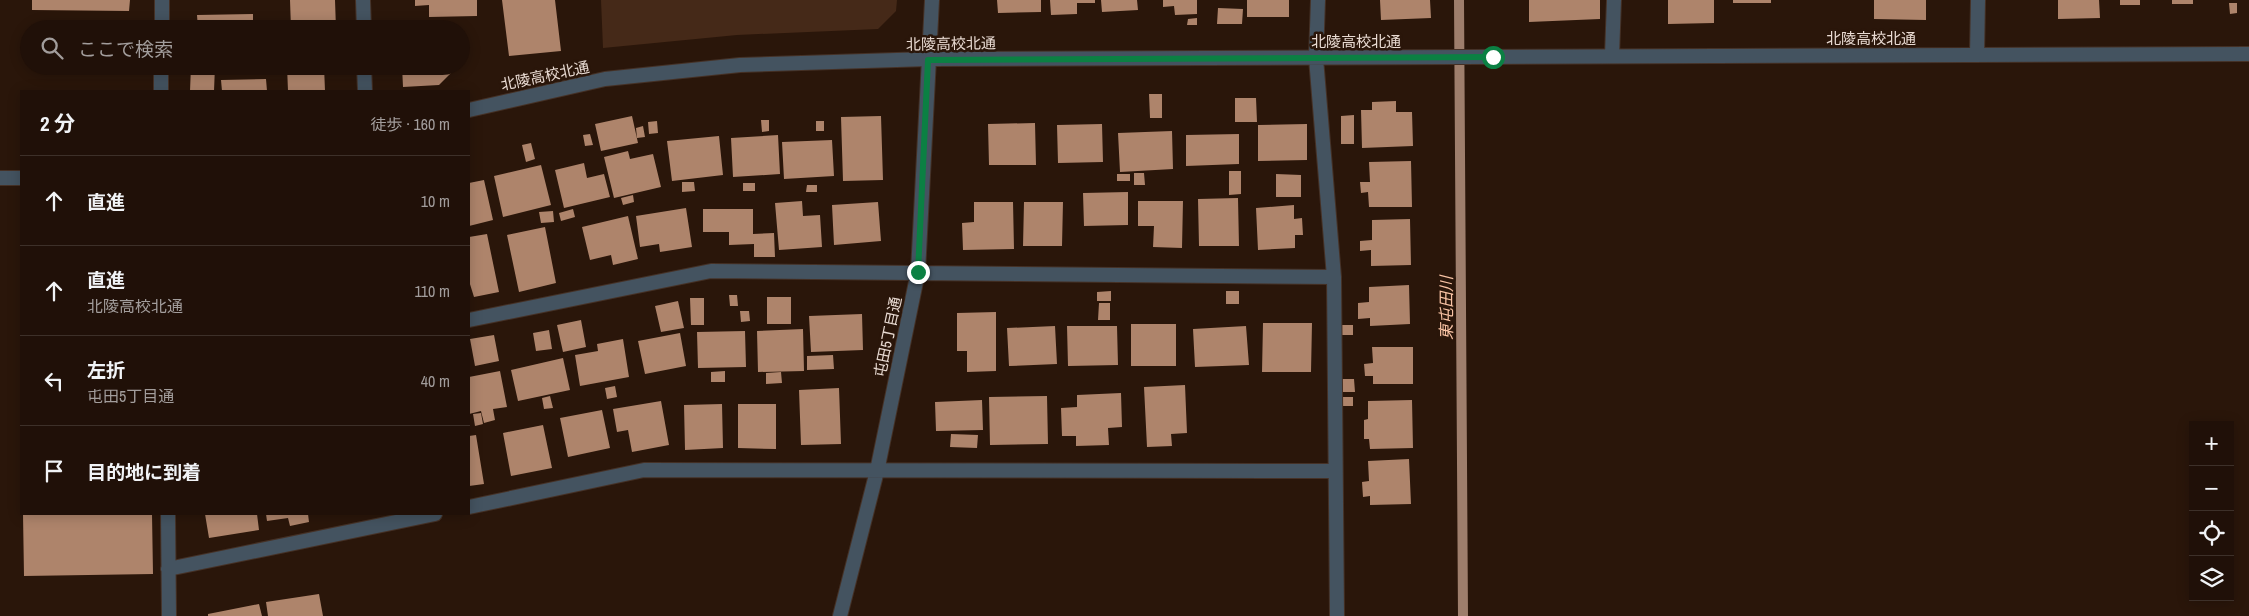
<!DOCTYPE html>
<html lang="ja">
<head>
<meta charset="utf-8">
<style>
	:root { --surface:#201008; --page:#2d1e16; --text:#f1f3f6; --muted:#a29d9c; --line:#3d3029 }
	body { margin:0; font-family:"Archivo Narrow","Noto Sans JP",sans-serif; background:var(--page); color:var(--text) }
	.controls { position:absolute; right:15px; bottom:15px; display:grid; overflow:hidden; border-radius:0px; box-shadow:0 2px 12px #0003 }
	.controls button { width:45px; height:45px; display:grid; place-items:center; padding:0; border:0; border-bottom:1px solid var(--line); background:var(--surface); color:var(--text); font:25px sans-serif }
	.stop { position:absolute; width:15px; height:15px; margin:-11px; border:4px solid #0b8043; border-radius:50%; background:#fff }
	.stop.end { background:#0b8043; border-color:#fff; box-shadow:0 1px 5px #0008 }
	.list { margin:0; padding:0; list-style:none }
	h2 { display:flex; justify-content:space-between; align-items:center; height:65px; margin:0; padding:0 20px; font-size:21px }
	h2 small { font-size:16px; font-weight:400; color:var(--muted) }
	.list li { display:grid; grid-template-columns:32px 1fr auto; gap:15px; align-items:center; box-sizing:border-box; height:90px; padding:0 20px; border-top:1px solid var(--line) }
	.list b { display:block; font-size:19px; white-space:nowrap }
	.list p { margin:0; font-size:16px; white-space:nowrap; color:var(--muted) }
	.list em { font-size:16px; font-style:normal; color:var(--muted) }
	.icon { flex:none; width:28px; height:28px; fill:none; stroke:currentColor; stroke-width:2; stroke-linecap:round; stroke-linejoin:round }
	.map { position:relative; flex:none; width:2249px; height:616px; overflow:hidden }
	.search { position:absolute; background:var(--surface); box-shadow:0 2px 12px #0003; left:20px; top:20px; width:450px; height:55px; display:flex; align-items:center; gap:12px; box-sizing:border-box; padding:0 18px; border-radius:28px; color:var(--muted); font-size:19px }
	.panel { position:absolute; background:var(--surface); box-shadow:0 2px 12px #0003; left:20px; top:90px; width:450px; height:425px; border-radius:0px }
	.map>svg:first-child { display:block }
</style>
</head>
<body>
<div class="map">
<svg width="2249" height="616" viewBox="0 0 2249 616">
	<rect width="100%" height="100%" fill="#2a160a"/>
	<path fill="#452918" d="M601,0H897L896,11L878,29L737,35L603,48Z"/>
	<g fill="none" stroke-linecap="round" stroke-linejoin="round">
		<path stroke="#9e7e6c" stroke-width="10" d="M1459,0L1463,616"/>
	</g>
	<path fill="#ae846b" d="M32,0H130L129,11L32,10Z
		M290,0H335L336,29H291Z
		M415,0H477V16L429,17V5L415,6Z
		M502,0H555L561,51L509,56Z
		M997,0H1041V12L998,13Z
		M1050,0H1095V3H1077V14L1051,15Z
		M1101,0H1137L1138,10L1102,12Z
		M1163,0H1197V14L1175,15L1174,6L1163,7Z
		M1247,0H1289V17H1247Z
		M1380,0H1430L1431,18L1381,20Z
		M1529,0H1600V19L1529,22Z
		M1668,0H1714V23L1668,24Z
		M1733,0H1771V3H1733Z
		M1874,0H1926V20L1874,19Z
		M2058,0H2099L2100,18L2058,19Z
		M2120,0H2140V5H2120Z
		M2172,0H2193V4H2172Z
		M2229,3H2237V13L2230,14Z
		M1218,8L1243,9L1242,24H1217Z
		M253,14V29H198L197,15Z
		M1197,18V25H1187L1188,19Z
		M191,66H215L214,91H190Z
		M287,66H324L325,91H288Z
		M402,66H455V69L439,85L403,87Z
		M266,79L267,91H222L221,80Z
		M1149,94H1162V118H1150Z
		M1235,98H1256L1257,122H1235Z
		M1396,101V112H1412L1413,146L1362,148L1361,110H1372V102Z
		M1354,115V144H1341V116Z
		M632,116L638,143L601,151L595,124Z
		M881,116L883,180L843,181L841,117Z
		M761,120H769V131L762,132Z
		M657,121L658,133L649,134L648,122Z
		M816,121H824V131H816Z
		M1035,123L1036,165H989L988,124Z
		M1102,124L1103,162L1058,163L1057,125Z
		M1307,124V160L1258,161V125Z
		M643,126L645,137L637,138L636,128Z
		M1172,131L1173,169L1120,172L1118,133Z
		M590,134L593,145L585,146L583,135Z
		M1239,134V164L1186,166V135Z
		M778,135L780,174L733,177L731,138Z
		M719,136L723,175L672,181L667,141Z
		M832,140L834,176L784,179L782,142Z
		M531,143L535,159L526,162L522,145Z
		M628,151L630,159L653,154L661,187L614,198L604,157Z
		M1411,161L1412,207H1369L1368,192L1361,193L1360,182H1370L1369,162Z
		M584,163L587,178L604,174L610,197L564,208L555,170Z
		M541,165L551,205L503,217L494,176Z
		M1229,171H1241V194L1229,195Z
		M1134,173H1144L1145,185H1134Z
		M1117,174H1130V181H1117Z
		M1276,174L1301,175V197H1276Z
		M484,180L493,220L469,226V183Z
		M682,182H694L695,191L682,192Z
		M743,183H755V191H743Z
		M807,185H817V192H806Z
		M1128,192V225L1084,226L1083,193Z
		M633,195L634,202L623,205L621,198Z
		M1238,198L1239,246H1199L1198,199Z
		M802,201L803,216L820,215L822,247L779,250L775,203Z
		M1138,201H1183L1182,248L1153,247L1154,226H1138Z
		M878,202L881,241L834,245L832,205Z
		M974,202H1013L1014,249L963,250L962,223L974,222Z
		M1024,202H1063L1062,246H1023Z
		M1294,205V219L1302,218L1303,235H1295V248L1258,250L1256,208Z
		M686,208L692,247L660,252L659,244L640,247L636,216Z
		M573,209L575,217L561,221L559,213Z
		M703,209H753V234L774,233L775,257H754V244L729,245V232H703Z
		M553,211L554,222L541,223L539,212Z
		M628,216L638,259L613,265L611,255L590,260L582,227Z
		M1410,219L1411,265L1371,266V250L1360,251V241L1372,240V220Z
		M545,227L556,283L519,292L507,235Z
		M487,234L499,292L474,297L469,281V237Z
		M1409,285L1410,324L1370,326V318L1358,319V303L1369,302V287Z
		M1111,291V301H1097V292Z
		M1226,291H1239V304H1226Z
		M729,295H737L738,306H730Z
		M767,297H791V324H767Z
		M690,298H704V325H691Z
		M678,301L684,328L661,332L655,306Z
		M1099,303H1110V320H1098Z
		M740,311H749L750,321L741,322Z
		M996,312V371L967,372V351H957V313Z
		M862,314L863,350L811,352L809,316Z
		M581,320L586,347L563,352L557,325Z
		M1263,323H1312L1311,372H1262Z
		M1131,324H1176V366H1131Z
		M1341,325H1353V335H1341Z
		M1055,326L1057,364L1009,366L1007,328Z
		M1067,326H1117L1118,365L1068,366Z
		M1246,326L1249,365L1195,367L1193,329Z
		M803,329L804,371L758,372L757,331Z
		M549,330L552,349L536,351L533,333Z
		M745,331L746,367L698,368L697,332Z
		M680,333L686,366L645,374L638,341Z
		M494,335L499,361L475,366L470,339Z
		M623,339L629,377L580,386L575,355L598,351L597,344Z
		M1372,347H1413V384H1373V376H1365L1364,364L1373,363Z
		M833,355L834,369L807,370V356Z
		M563,358L570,390L518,401L511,370Z
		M500,371L507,407L493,409L495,420L484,423L481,411L469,414V377Z
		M725,371V382H711V372Z
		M781,372L782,383L766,384V373Z
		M1342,379H1354L1355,392H1343Z
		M1185,385L1187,433L1171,434L1172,446L1147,447L1144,387Z
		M615,386L617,397L607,399L605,388Z
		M839,388L841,444L801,445L799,390Z
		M1121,393L1122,427L1108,428L1109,445L1076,446V436H1062L1061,408L1077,407V395Z
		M550,396L553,408L544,409L542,398Z
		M1047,396L1048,444L990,445L989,397Z
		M1342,397H1353V406H1342Z
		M982,400L983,430L936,431L935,402Z
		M1412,400L1413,448L1370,449L1369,439H1364V420L1368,419V401Z
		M661,401L669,445L632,452L628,430L617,432L613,409Z
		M722,404L723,448L685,450L684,405Z
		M738,404H776V449L738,448Z
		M602,410L610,448L568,457L560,418Z
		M481,413L483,424L475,426L473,414Z
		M543,425L552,468L511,476L503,433Z
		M951,434L978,435L977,448L950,447Z
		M476,435L484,484L469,486V436Z
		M1409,459L1411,504L1370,505V496L1363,497L1362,482L1369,481L1368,461Z
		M23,514H152L153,574L24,576Z
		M205,514H257L259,530L209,538Z
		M266,514H308L309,522L290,526L288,518L267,521Z
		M319,594L323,616H268L266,602Z
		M259,604L262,616H208V614Z"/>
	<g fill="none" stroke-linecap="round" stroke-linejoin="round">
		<defs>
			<path id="minor" d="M363,0L364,29
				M1318,0L1316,58L1334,277L1337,616
				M162,29V0
				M1977,55L1978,0
				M1612,56L1614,0
				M364,66L365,91
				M161,91V66
				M469,110L605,79L740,65L928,59L2249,54
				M0,178H21
				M469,320L711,271L1334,277
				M469,507L644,470L1334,471
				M168,514L169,616
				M168,569L435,514
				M840,616L877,471L918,272L932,0"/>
		</defs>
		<use href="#minor" stroke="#453126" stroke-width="16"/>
		<use href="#minor" stroke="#445360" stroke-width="14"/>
	</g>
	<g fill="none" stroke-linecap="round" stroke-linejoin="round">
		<path stroke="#0b8043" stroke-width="6" d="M918,272L928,60L1493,57"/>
	</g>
	<g text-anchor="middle" stroke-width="5" stroke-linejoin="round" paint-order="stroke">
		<g font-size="15" fill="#e8dad2" stroke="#2a160a">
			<text x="1871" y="44">北陵高校北通</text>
			<text x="1356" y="47">北陵高校北通</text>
			<text transform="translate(951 44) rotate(-1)" y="5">北陵高校北通</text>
			<text transform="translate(545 76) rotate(-12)" y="5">北陵高校北通</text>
			<text transform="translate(888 337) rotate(-78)" y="5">屯田5丁目通</text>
		</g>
		<g font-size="16" font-style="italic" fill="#fbc5a6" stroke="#2a160a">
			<text transform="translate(1446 308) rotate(-90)" y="6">東屯田川</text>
		</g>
	</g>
</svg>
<div class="controls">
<button>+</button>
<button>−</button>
<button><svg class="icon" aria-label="locate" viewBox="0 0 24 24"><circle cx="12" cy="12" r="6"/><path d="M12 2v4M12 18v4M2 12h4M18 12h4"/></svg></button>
<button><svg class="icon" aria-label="layers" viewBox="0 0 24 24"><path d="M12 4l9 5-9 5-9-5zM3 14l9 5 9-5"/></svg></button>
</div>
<div class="stop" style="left:1493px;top:57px"></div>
<div class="stop end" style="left:918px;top:272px"></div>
<div class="search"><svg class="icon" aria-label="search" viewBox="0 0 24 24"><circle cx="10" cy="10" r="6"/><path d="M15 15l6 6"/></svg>ここで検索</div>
<section class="panel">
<h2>2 分<small>徒歩 · 160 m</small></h2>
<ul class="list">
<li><svg class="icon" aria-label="ahead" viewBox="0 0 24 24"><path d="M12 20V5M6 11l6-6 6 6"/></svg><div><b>直進</b></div><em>10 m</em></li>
<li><svg class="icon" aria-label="ahead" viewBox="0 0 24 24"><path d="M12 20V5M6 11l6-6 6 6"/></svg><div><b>直進</b><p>北陵高校北通</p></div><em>110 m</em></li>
<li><svg class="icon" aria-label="left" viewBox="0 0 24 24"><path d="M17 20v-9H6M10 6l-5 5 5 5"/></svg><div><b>左折</b><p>屯田5丁目通</p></div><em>40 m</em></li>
<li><svg class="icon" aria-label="arrive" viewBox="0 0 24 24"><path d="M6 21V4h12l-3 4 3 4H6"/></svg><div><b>目的地に到着</b></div></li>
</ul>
</section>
</div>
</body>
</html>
